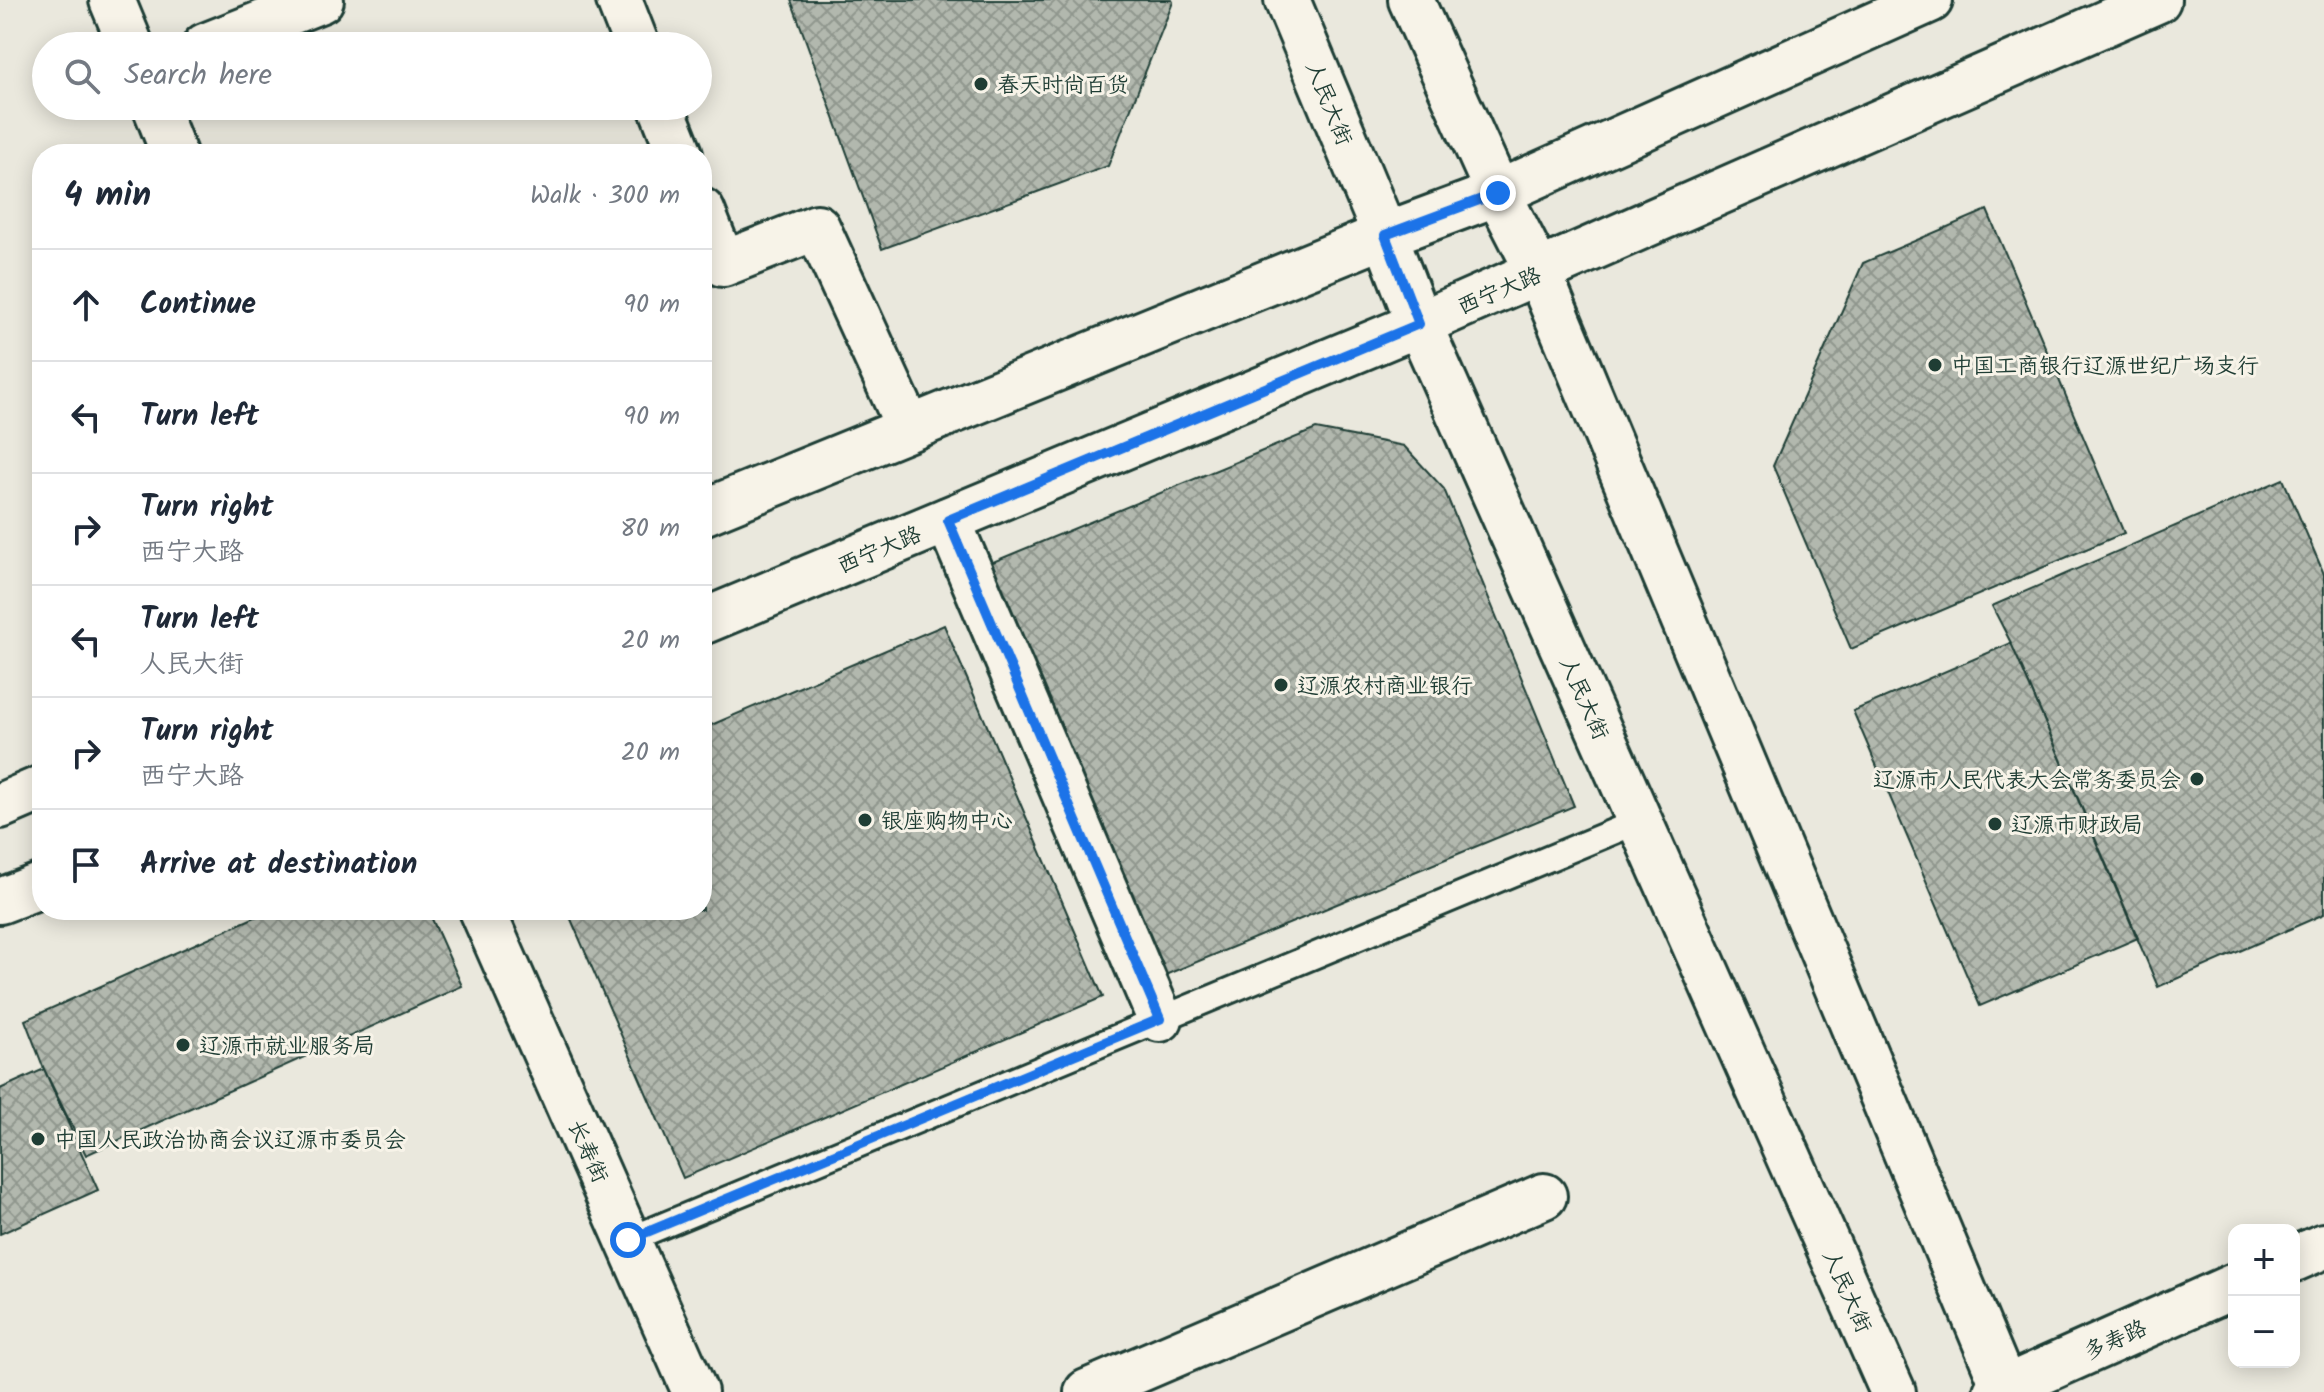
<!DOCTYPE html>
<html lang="en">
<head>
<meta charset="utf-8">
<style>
	:root { --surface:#fff; --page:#f6f6f7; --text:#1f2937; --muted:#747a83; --line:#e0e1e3 }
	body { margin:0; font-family:Kalam,"LXGW WenKai TC",sans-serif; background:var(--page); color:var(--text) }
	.controls { position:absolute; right:24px; bottom:24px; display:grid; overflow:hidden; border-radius:16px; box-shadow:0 4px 20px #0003 }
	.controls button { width:72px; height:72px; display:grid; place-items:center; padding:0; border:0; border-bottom:2px solid var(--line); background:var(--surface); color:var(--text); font:40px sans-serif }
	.stop { position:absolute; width:24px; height:24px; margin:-18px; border:6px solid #1a73e8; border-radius:50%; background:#fff }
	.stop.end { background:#1a73e8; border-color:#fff; box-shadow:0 2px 8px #0008 }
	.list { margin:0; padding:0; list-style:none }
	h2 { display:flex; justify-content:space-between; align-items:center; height:104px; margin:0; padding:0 32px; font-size:34px }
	h2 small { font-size:26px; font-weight:400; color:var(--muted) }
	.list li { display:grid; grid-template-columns:52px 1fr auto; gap:24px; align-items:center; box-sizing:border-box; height:112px; padding:0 32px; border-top:2px solid var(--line) }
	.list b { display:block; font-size:30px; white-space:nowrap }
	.list p { margin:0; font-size:26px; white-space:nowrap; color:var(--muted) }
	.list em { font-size:26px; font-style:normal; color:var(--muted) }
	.icon { flex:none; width:44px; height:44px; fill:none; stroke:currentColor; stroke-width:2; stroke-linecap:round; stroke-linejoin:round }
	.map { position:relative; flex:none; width:2324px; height:1392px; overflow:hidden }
	.search { position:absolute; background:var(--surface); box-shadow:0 4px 20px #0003; left:32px; top:32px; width:680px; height:88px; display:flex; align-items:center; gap:20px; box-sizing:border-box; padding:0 28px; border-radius:44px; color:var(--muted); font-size:30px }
	.panel { position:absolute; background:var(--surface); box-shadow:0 4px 20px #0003; left:32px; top:144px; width:680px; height:776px; border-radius:32px }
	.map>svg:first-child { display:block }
</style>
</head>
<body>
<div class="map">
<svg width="2324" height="1392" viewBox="0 0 2324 1392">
	<defs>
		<pattern id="building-cross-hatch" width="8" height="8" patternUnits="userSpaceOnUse" patternTransform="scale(2)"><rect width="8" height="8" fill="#b2b8ae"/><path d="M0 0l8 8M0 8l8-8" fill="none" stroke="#90978e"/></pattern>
	</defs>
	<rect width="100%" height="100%" fill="#eae8dd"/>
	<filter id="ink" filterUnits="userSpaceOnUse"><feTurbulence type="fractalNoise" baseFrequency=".0125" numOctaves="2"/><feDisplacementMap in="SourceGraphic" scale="16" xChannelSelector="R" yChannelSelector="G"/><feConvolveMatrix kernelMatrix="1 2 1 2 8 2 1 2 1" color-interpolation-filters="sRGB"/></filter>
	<g filter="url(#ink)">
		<path fill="url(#building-cross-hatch)" stroke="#1f3d34" stroke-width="2" d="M791,0H1172L1173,2L1108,166L882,249Z
			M1987,210L2124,533L1851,649L1773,466L1863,263Z
			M1316,429L1404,446L1444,489L1574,806L1158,978L988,564Z
			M2283,479L2324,574V914L2158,987L2011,643L1992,606Z
			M944,625L1103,997L683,1178L567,910H702V729Z
			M2011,643L2138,938L1980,1006L1853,711Z
			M271,910H428L462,986L86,1155L44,1069L25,1020Z
			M44,1069L98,1190L0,1234V1089Z"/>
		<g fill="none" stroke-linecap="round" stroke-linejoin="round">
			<defs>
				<path id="lane" d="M628,1240L1639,821"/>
				<path id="street" d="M619,0L637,46
					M205,46L321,0
					M661,106L680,154
					M702,211L723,264L817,227L909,428
					M948,520L1160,1019
					M1087,1392L1544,1196"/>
				<path id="secondary" d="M112,0L131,46
					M155,106L174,154
					M482,910L695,1392
					M2294,1259L2324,1246
					M1996,1392L2234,1286"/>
				<path id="primary" d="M1287,0L1385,235L1419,324L1893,1392
					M1411,0L1498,193L1539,273L2006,1392
					M702,513L1385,235L1498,193L1930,0
					M702,622L1419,324L2158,0
					M0,806L42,788
					M0,901L42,885"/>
			</defs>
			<use href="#lane" stroke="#1f3d34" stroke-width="30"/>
			<use href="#street" stroke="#1f3d34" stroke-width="50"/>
			<use href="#secondary" stroke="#1f3d34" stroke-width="50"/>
			<use href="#primary" stroke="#1f3d34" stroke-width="50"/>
			<use href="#lane" stroke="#f7f3e8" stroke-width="24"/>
			<use href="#street" stroke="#f7f3e8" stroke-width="44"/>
			<use href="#secondary" stroke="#f7f3e8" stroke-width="44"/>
			<use href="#primary" stroke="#f7f3e8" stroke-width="44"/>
		</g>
	</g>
	<g fill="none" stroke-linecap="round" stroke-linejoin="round" filter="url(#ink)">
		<path stroke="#1a73e8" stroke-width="10" d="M628,1240L1160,1019L948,520L1419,324L1385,235L1498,193"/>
	</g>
	<g fill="#1f3d34" stroke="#f7f3e8" stroke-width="3">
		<circle cx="981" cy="84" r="8"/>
		<circle cx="1935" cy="365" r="8"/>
		<circle cx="1281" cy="685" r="8"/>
		<circle cx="2197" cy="779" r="8"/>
		<circle cx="865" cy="820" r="8"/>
		<circle cx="1995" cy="824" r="8"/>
		<circle cx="183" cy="1045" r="8"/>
		<circle cx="38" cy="1139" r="8"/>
	</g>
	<g text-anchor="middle" stroke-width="6" stroke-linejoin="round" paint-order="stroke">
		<g font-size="22" fill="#1f3d34" stroke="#f7f3e8" text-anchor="start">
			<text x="997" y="92">春天时尚百货</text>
			<text x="1951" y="373">中国工商银行辽源世纪广场支行</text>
			<text x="1297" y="693">辽源农村商业银行</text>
			<text x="2181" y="787" text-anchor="end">辽源市人民代表大会常务委员会</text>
			<text x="881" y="828">银座购物中心</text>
			<text x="2011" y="832">辽源市财政局</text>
			<text x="199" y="1053">辽源市就业服务局</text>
			<text x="54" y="1147">中国人民政治协商会议辽源市委员会</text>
		</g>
		<g font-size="22" fill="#1f3d34" stroke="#f7f3e8">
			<text transform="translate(1330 103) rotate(68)" y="8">人民大街</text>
			<text transform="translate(1499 290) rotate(-23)" y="8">西宁大路</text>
			<text transform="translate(879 549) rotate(-23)" y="8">西宁大路</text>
			<text transform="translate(1585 698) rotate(66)" y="8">人民大街</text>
			<text transform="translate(589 1151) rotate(66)" y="8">长寿街</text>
			<text transform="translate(1848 1291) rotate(66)" y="8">人民大街</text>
			<text transform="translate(2115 1339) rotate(-24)" y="8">多寿路</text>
		</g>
	</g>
</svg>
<div class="controls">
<button>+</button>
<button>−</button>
</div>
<div class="stop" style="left:628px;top:1240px"></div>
<div class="stop end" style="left:1498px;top:193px"></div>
<div class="search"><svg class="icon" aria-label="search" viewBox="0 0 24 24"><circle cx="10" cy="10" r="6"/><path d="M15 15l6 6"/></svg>Search here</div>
<section class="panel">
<h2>4 min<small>Walk · 300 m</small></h2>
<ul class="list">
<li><svg class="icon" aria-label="ahead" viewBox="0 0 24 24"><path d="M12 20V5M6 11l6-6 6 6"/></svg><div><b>Continue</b></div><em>90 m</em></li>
<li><svg class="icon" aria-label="left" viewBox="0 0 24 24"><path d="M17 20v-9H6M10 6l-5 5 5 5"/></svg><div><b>Turn left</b></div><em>90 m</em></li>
<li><svg class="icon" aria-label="right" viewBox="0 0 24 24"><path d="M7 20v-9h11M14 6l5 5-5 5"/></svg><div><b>Turn right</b><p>西宁大路</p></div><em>80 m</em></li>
<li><svg class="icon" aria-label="left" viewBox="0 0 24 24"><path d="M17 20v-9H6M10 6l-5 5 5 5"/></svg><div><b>Turn left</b><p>人民大街</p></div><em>20 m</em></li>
<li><svg class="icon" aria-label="right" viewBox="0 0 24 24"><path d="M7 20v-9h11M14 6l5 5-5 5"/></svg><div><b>Turn right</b><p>西宁大路</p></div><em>20 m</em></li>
<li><svg class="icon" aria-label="arrive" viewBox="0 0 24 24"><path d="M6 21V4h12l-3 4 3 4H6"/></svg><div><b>Arrive at destination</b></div></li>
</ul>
</section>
</div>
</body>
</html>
